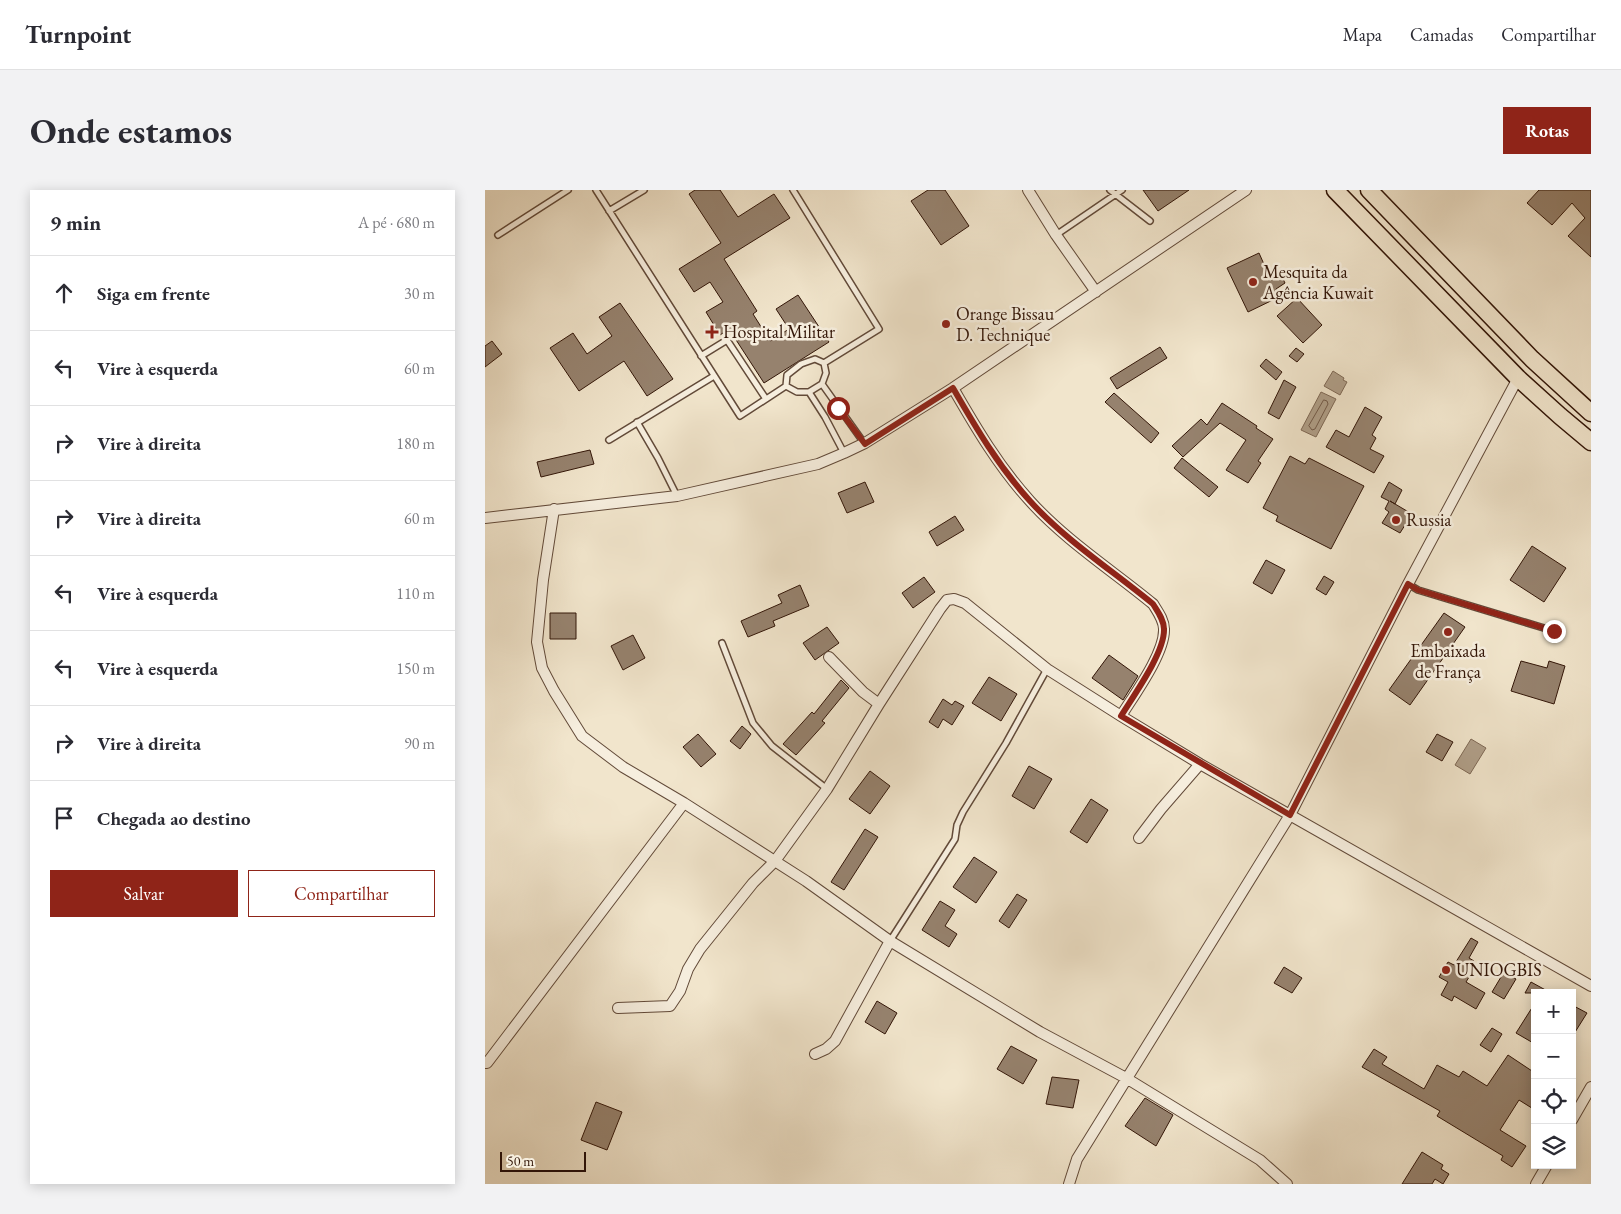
<!DOCTYPE html>
<html lang="pt">
<head>
<meta charset="utf-8">
<style>
	:root { --surface:#fff; --page:#f2f2f3; --text:#2b2b33; --muted:#7c7c81; --line:#e1e1e2; --accent:#8f2418 }
	body { margin:0; font-family:"EB Garamond",serif; background:var(--page); color:var(--text) }
	.controls { position:absolute; right:15px; bottom:15px; display:grid; overflow:hidden; border-radius:0px; box-shadow:0 2px 12px #0003 }
	.controls button { width:45px; height:45px; display:grid; place-items:center; padding:0; border:0; border-bottom:1px solid var(--line); background:var(--surface); color:var(--text); font:25px sans-serif }
	.scale { position:absolute; left:15px; bottom:12px; width:86px; box-sizing:border-box; padding-left:5px; border:2px solid #331608; border-top:0; font-size:14px; line-height:18px; white-space:nowrap; color:#331608; -webkit-text-stroke:4px #f6eede; paint-order:stroke }
	.stop { position:absolute; width:15px; height:15px; margin:-11px; border:4px solid #8f2418; border-radius:50%; background:#fff }
	.stop.end { background:#8f2418; border-color:#fff; box-shadow:0 1px 5px #0008 }
	.list { margin:0; padding:0; list-style:none }
	h2 { display:flex; justify-content:space-between; align-items:center; height:65px; margin:0; padding:0 20px; font-size:21px }
	h2 small { font-size:16px; font-weight:400; color:var(--muted) }
	.list li { display:grid; grid-template-columns:32px 1fr auto; gap:15px; align-items:center; box-sizing:border-box; height:75px; padding:0 20px; border-top:1px solid var(--line) }
	.list b { display:block; font-size:19px; white-space:nowrap }
	.list em { font-size:16px; font-style:normal; color:var(--muted) }
	.actions { display:flex; gap:10px; padding:15px 20px }
	.actions a { flex:1; padding:11px 0; border:1px solid var(--accent); border-radius:0px; text-align:center; font-size:18px; color:var(--accent) }
	.actions .main { background:var(--accent); color:#fff }
	.icon { flex:none; width:28px; height:28px; fill:none; stroke:currentColor; stroke-width:2; stroke-linecap:round; stroke-linejoin:round }
	.map { position:relative; flex:none; width:1106px; height:994px; overflow:hidden; border-radius:0px }
	header { display:flex; align-items:center; gap:30px; box-sizing:border-box; height:70px; padding:0 25px; background:var(--surface); border-bottom:1px solid var(--line) }
	header strong { font-size:24px }
	nav { display:flex; gap:28px; margin-inline-start:auto; font-size:18px }
	.intro { display:flex; align-items:center; justify-content:space-between; box-sizing:border-box; height:120px; padding:0 30px }
	h1 { margin:0; font-size:35px }
	.button { padding:12px 22px; border-radius:0px; background:var(--accent); color:#fff; font-size:18px; font-weight:700 }
	main { display:flex; gap:30px; padding:0 30px }
	aside { flex:1; background:var(--surface); border-radius:0px; box-shadow:0 2px 12px #0003 }
	.map>svg:first-child { display:block }
</style>
</head>
<body>
<header>
<strong>Turnpoint</strong>
<nav><a>Mapa</a><a>Camadas</a><a>Compartilhar</a></nav>
</header>
<div class="intro"><h1>Onde estamos</h1><a class="button">Rotas</a></div>
<main>
<aside>
<h2>9 min<small>A pé · 680 m</small></h2>
<ul class="list">
<li><svg class="icon" aria-label="ahead" viewBox="0 0 24 24"><path d="M12 20V5M6 11l6-6 6 6"/></svg><div><b>Siga em frente</b></div><em>30 m</em></li>
<li><svg class="icon" aria-label="left" viewBox="0 0 24 24"><path d="M17 20v-9H6M10 6l-5 5 5 5"/></svg><div><b>Vire à esquerda</b></div><em>60 m</em></li>
<li><svg class="icon" aria-label="right" viewBox="0 0 24 24"><path d="M7 20v-9h11M14 6l5 5-5 5"/></svg><div><b>Vire à direita</b></div><em>180 m</em></li>
<li><svg class="icon" aria-label="right" viewBox="0 0 24 24"><path d="M7 20v-9h11M14 6l5 5-5 5"/></svg><div><b>Vire à direita</b></div><em>60 m</em></li>
<li><svg class="icon" aria-label="left" viewBox="0 0 24 24"><path d="M17 20v-9H6M10 6l-5 5 5 5"/></svg><div><b>Vire à esquerda</b></div><em>110 m</em></li>
<li><svg class="icon" aria-label="left" viewBox="0 0 24 24"><path d="M17 20v-9H6M10 6l-5 5 5 5"/></svg><div><b>Vire à esquerda</b></div><em>150 m</em></li>
<li><svg class="icon" aria-label="right" viewBox="0 0 24 24"><path d="M7 20v-9h11M14 6l5 5-5 5"/></svg><div><b>Vire à direita</b></div><em>90 m</em></li>
<li><svg class="icon" aria-label="arrive" viewBox="0 0 24 24"><path d="M6 21V4h12l-3 4 3 4H6"/></svg><div><b>Chegada ao destino</b></div></li>
</ul>
<div class="actions"><a class="main">Salvar</a><a>Compartilhar</a></div>
</aside>
<div class="map">
<svg width="1106" height="994" viewBox="0 0 1106 994">
	<rect width="100%" height="100%" fill="#f1e5cc"/>
	<filter id="stains"><feTurbulence type="fractalNoise" baseFrequency=".004" numOctaves="4"/><feColorMatrix values="0 0 0 0 .2 0 0 0 0 .09 0 0 0 0 .02 0 0 0 .5 -.17"/></filter>
	<radialGradient id="worn" r=".72"><stop offset=".6" stop-color="#630" stop-opacity="0"/><stop offset="1" stop-color="#630" stop-opacity=".3"/></radialGradient>
	<path fill="#b09f89" stroke="#7e6855" d="M848,181L859,188L858,190L862,192L855,205L839,196Z
		M836,202L851,209L831,247L816,240Z
		M986,549L1001,558L985,584L970,575Z"/>
	<g fill="none" stroke-linecap="round" stroke-linejoin="round">
		<path stroke="#725a48" stroke-width="1" d="M839,210L842,211L843,214L830,239L827,240L824,236Z"/>
	</g>
	<path fill="#96826e" stroke="#331608" d="M210,0H235L253,27L289,4L305,28L239,69L272,121L268,124L285,151L304,139L291,119L313,105L344,152L279,193L244,139L235,145L221,122L238,112L225,92L209,102L194,79L236,53L204,4Z
		M443,0H460L484,36L456,55L426,11Z
		M658,0H704L673,21Z
		M1054,0H1106V67L1083,46L1100,28L1087,13L1067,35L1042,13Z
		M774,63L786,90L796,85L800,93L791,99L794,107L763,122L742,78Z
		M812,108L837,135L818,153L792,126Z
		M135,113L188,189L162,206L139,171L94,201L65,158L88,143L102,164L127,146L114,127Z
		M7,151L17,164L0,177V156Z
		M675,157L682,168L632,199L625,188Z
		M811,158L819,164L812,172L804,166Z
		M781,169L797,182L791,190L775,176Z
		M799,190L811,197L794,229L783,223Z
		M629,203L674,243L666,253L620,212Z
		M737,213L772,236L771,238L788,249L773,271L776,273L763,293L741,280L761,250L735,233L698,267L687,256L716,229L722,235Z
		M880,217L897,227L887,245L891,248L885,259L899,266L889,283L841,257L851,240L864,247Z
		M105,260L109,274L56,287L52,272Z
		M805,266L820,274L824,268L879,296L846,359L791,331L793,326L778,318Z
		M697,268L733,297L724,307L689,278Z
		M380,292L389,312L362,323L353,303Z
		M904,292L917,300L910,314L905,311L927,324L915,343L897,333L904,322L900,319L904,311L896,307Z
		M470,326L479,340L452,356L444,342Z
		M1047,356L1081,378L1059,412L1025,390Z
		M781,370L800,380L787,404L768,393Z
		M839,386L849,392L841,405L831,399Z
		M439,387L450,402L428,418L417,403Z
		M315,395L324,416L288,431L290,436L263,447L256,431L297,413L293,405Z
		M65,423H91V449H65Z
		M959,423L980,437L925,515L904,500Z
		M342,437L354,453L330,470L318,453Z
		M148,445L160,468L138,480L126,456Z
		M624,465L653,486L638,510L607,488Z
		M1036,471L1062,478L1064,471L1080,476L1069,514L1026,501Z
		M504,487L532,504L516,531L487,513Z
		M356,490L364,498L337,531L340,533L311,565L298,554L327,522L329,524Z
		M458,509L467,515L470,511L479,516L467,535L458,529L453,538L444,532Z
		M257,536L266,544L255,559L245,551Z
		M213,544L231,564L216,577L198,557Z
		M952,544L968,552L957,571L941,562Z
		M544,576L567,589L549,619L527,606Z
		M385,581L405,596L385,624L364,609Z
		M606,609L623,620L602,653L585,642Z
		M380,639L393,647L359,700L346,692Z
		M489,667L512,682L491,713L468,697Z
		M532,704L542,710L524,738L514,731Z
		M455,711L470,720L460,736L472,744L464,757L437,740Z
		M986,748L993,752L984,768L989,771L986,777L989,779L981,792L1000,803L991,819L969,806L967,811L956,805L963,792L954,787L963,772L969,775Z
		M799,777L817,788L807,803L789,793Z
		M1019,782L1031,789L1019,809L1007,802Z
		M1046,792L1066,803H1040Z
		M392,811L412,823L400,844L380,832Z
		M1050,813V854L1031,843Z
		M1087,815L1102,823L1087,847Z
		M1007,838L1017,844L1006,862L995,855Z
		M526,856L552,870L538,894L512,879Z
		M889,859L902,867L897,874L939,899L952,875L974,887L978,881L1002,896L1023,865L1050,883V920L1034,910L1015,940L1041,956L1027,977L1016,970L1018,966L952,926L955,921L877,877Z
		M567,887L594,890L588,918L561,914Z
		M660,908L688,925L671,956L640,936Z
		M111,912L137,922L122,960L96,950Z
		M937,962L958,975L956,979L964,984L958,994L950,989L947,994H917Z"/>
	<g fill="none" stroke-linecap="round" stroke-linejoin="round">
		<defs>
			<path id="service" d="M111,0L255,226L301,196L302,185L316,174L330,169L339,173L341,183L337,194L324,202H312L301,196
				M308,0L394,139L339,173
				M625,0L665,31
				M124,21L159,0
				M13,45L83,0
				M571,45L637,0
				M216,166L242,150L281,209
				M337,194L379,253
				M324,202L340,227L359,263
				M152,232L173,268L192,306
				M124,250L229,186
				M923,394L933,400L1069,441
				M237,453L268,533L287,556L342,599
				M405,751L470,649L472,635L478,622L521,553L562,479"/>
			<path id="minor" d="M543,0L571,45L611,102
				M468,198C491,238 514,277 545,311C580,350 628,381 668,414C673,422 679,430 679,439C680,463 649,505 636,526
				M69,319L58,390L52,452L57,478L69,501L97,546L138,577L199,613L321,691L405,751L555,842L641,888L775,970L802,994
				M0,328L192,306L333,274L359,263L380,253L468,198L761,0
				M344,467L378,502L394,514
				M654,648L676,619L715,574
				M133,818L185,816L195,801L203,779L215,759L268,693L290,671L342,599L394,514L455,419L462,410L469,409L480,413L562,479L636,526L715,574L1106,796
				M330,864L341,859L350,851L405,751
				M0,873H2L199,613
				M1087,930L1106,897
				M584,994L592,969L805,625L923,394L1033,188
				M1051,994L1062,975"/>
			<path id="primary" d="M850,0L1033,188L1075,226L1106,252
				M884,0L1047,169L1106,223"/>
		</defs>
		<use href="#service" stroke="#624a39" stroke-width="8"/>
		<use href="#minor" stroke="#624a39" stroke-width="12"/>
		<use href="#primary" stroke="#331608" stroke-width="19"/>
		<use href="#service" stroke="#f6eede" stroke-width="5"/>
		<use href="#minor" stroke="#f6eede" stroke-width="10"/>
		<use href="#primary" stroke="#f1e5cc" stroke-width="16"/>
	</g>
	<g fill="none" stroke-linecap="round" stroke-linejoin="round">
		<path stroke="#8f2418" stroke-width="6" d="M353,218L380,254L468,198C491,238 514,277 545,311C580,350 628,381 668,414C673,422 679,430 679,439C680,462 649,505 636,526L805,625L923,394L933,400L1069,441"/>
	</g>
	<g fill="#8f2418" stroke="#f6eede" stroke-width="2">
		<circle cx="768" cy="92" r="5"/>
		<circle cx="461" cy="134" r="5"/>
		<path d="M224.5 134.5h5v5h5v5h-5v5h-5v-5h-5v-5h5z"/>
		<circle cx="911" cy="330" r="5"/>
		<circle cx="963" cy="442" r="5"/>
		<circle cx="961" cy="780" r="5"/>
	</g>
	<g text-anchor="middle" stroke-width="5" stroke-linejoin="round" paint-order="stroke">
		<g font-size="18" fill="#331608" stroke="#f6eede" text-anchor="start">
			<text x="778" y="88">Mesquita da<tspan x="778" dy="21">Agência Kuwait</tspan></text>
			<text x="471" y="130">Orange Bissau<tspan x="471" dy="21">D. Technique</tspan></text>
			<text x="238" y="148">Hospital Militar</text>
			<text x="921" y="336">Russia</text>
			<text x="963" y="467" text-anchor="middle">Embaixada<tspan x="963" dy="21">de França</tspan></text>
			<text x="971" y="786">UNIOGBIS</text>
		</g>
	</g>
	<rect width="100%" height="100%" filter="url(#stains)"/>
	<rect width="100%" height="100%" fill="url(#worn)"/>
</svg>
<div class="controls">
<button>+</button>
<button>−</button>
<button><svg class="icon" aria-label="locate" viewBox="0 0 24 24"><circle cx="12" cy="12" r="6"/><path d="M12 2v4M12 18v4M2 12h4M18 12h4"/></svg></button>
<button><svg class="icon" aria-label="layers" viewBox="0 0 24 24"><path d="M12 4l9 5-9 5-9-5zM3 14l9 5 9-5"/></svg></button>
</div>
<div class="scale">50 m</div>
<div class="stop" style="left:353px;top:218px"></div>
<div class="stop end" style="left:1069px;top:441px"></div>
</div>
</main>
</body>
</html>
